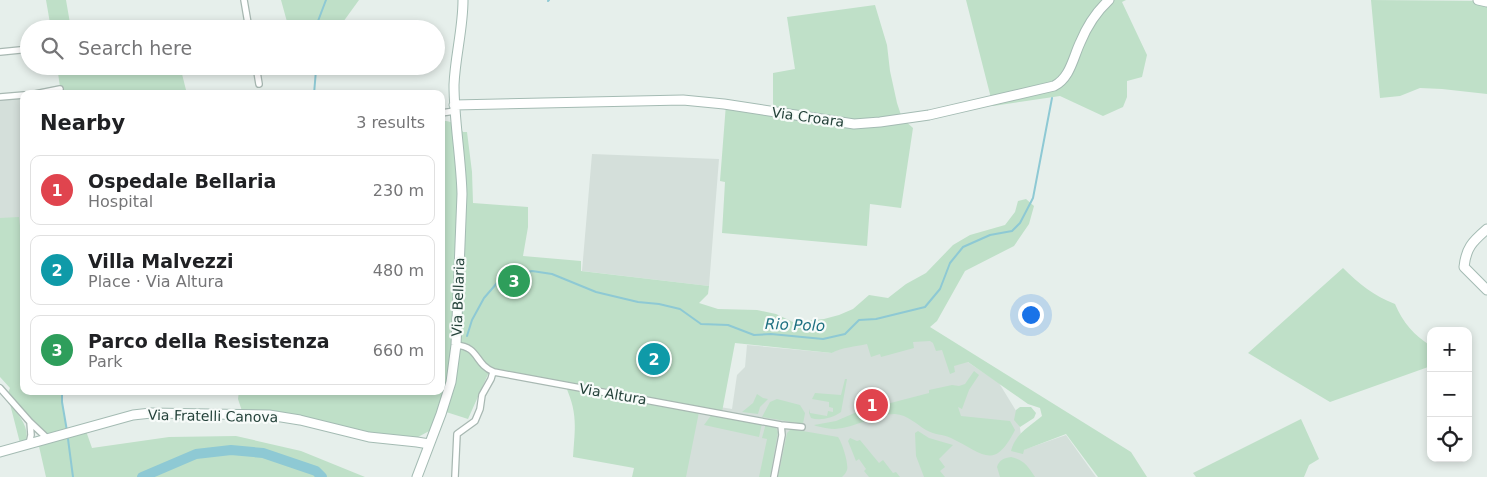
<!DOCTYPE html>
<html lang="en">
<head>
<meta charset="utf-8">
<style>
	:root { --surface:#fff; --page:#f2f2f2; --text:#202124; --muted:#757577; --line:#e0e0e0; --accent:#b45309 }
	body { margin:0; font-family:"DejaVu Sans",sans-serif; background:var(--page); color:var(--text) }
	.controls { position:absolute; right:15px; bottom:15px; display:grid; overflow:hidden; border-radius:10px; box-shadow:0 2px 8px #0003 }
	.controls button { width:45px; height:45px; display:grid; place-items:center; padding:0; border:0; border-bottom:1px solid var(--line); background:var(--surface); color:var(--text); font:25px sans-serif }
	.you { position:absolute; left:1030px; top:314px; width:18px; height:18px; margin:-12px; border:4px solid #fff; border-radius:50%; background:#1a73e8; box-shadow:0 0 0 8px #1a73e833 }
	.badge { display:grid; place-items:center; width:32px; height:32px; border-radius:50%; background:var(--accent); color:#fff; font-size:16px; font-weight:700 }
	.pin { position:absolute; translate:-50% -50%; border:2px solid #fff; box-shadow:0 1px 5px #0006 }
	.list { margin:0; padding:0; list-style:none }
	h2 { display:flex; justify-content:space-between; align-items:center; height:65px; margin:0; padding:0 20px; font-size:21px }
	h2 small { font-size:16px; font-weight:400; color:var(--muted) }
	.list li { display:grid; grid-template-columns:32px 1fr auto; gap:15px; align-items:center; box-sizing:border-box; height:70px; margin:0 10px 10px; padding:0 10px; border:1px solid var(--line); border-radius:10px }
	.list b { display:block; font-size:19px; white-space:nowrap }
	.list p { margin:0; font-size:16px; white-space:nowrap; color:var(--muted) }
	.list em { font-size:16px; font-style:normal; color:var(--muted) }
	.icon { flex:none; width:28px; height:28px; fill:none; stroke:currentColor; stroke-width:2; stroke-linecap:round; stroke-linejoin:round }
	.map { position:relative; flex:none; width:1487px; height:477px; overflow:hidden }
	.search { position:absolute; background:var(--surface); box-shadow:0 2px 8px #0003; left:20px; top:20px; width:425px; height:55px; display:flex; align-items:center; gap:12px; box-sizing:border-box; padding:0 18px; border-radius:28px; color:var(--muted); font-size:19px }
	.panel { position:absolute; background:var(--surface); box-shadow:0 2px 8px #0003; left:20px; top:90px; width:425px; height:305px; border-radius:10px }
	.map>svg:first-child { display:block }
</style>
</head>
<body>
<div class="map">
<svg width="1487" height="477" viewBox="0 0 1487 477">
	<rect width="100%" height="100%" fill="#e6efeb"/>
	<path fill="#d4dfda" d="M60,85L61,94H24V232L0,237V97Z
		M592,154L719,159L709,286L582,271Z
		M923,332L999,383L1018,414L1023,450L1066,435L1096,477H674L689,402L732,409L737,375L745,367L747,345L832,353L846,344Z"/>
	<path fill="#bfe0c8" d="M46,0H66L71,29H51Z
		M281,0H359L338,29H289Z
		M966,0H1126L1122,2L1147,55L1142,77L1127,81V97L1123,107L1103,116L1060,96L993,106Z
		M1371,0L1487,1V94L1442,89L1420,88L1400,96L1380,98Z
		M875,5L887,45L890,71L897,103L902,118L913,128L901,208L870,204L867,246L722,233L725,182L720,181L726,104L773,110V73L795,69L787,17Z
		M57,66H180L187,94H61Z
		M441,121C449,120 458,125 463,132H467L472,172L473,203L528,207V227L523,256L581,261V271L709,286L708,294L699,303L718,309L757,310L776,314L793,322L824,319L839,315L853,309L869,295L888,298L906,284L926,273L953,245L970,235L1005,225L1015,212L1018,201L1026,199L1034,206L1029,224L1014,246L965,271L937,321L930,327L1131,452L1147,477H1098L1066,434L1024,450L1023,454L1011,451C1015,434 1030,426 1042,416L1040,408L1028,404L968,362L954,366L955,372L950,374L942,350L936,351L933,343L930,341L913,342L914,348L881,357L880,354L871,357L867,344C855,347 842,347 832,353L735,343L722,412L577,387L647,404L699,412L686,477H632L634,468L573,457C575,427 578,413 565,385L489,372L468,419L443,411L433,429L418,437L382,436L288,413L243,414L238,399L239,391H441Z
		M19,217L20,226L24,225V391H62V402L67,430L49,435L39,431L7,395L10,388L0,377V218Z
		M1343,268C1359,284 1374,296 1395,304C1403,323 1414,335 1431,346V366L1330,402L1248,353Z
		M974,371L979,375L969,390L962,409L958,407L961,416L1010,421L1015,430C994,471 984,454 951,438C943,434 934,435 926,430C916,424 908,415 895,414C875,414 855,428 835,429C829,429 822,427 816,426L814,425L836,421L878,403L879,406L929,393V390L952,385L959,386L965,384Z
		M845,379H847L841,412C833,418 820,421 811,418L809,413V409L810,413L827,416L828,411L833,412V408L829,407V402L812,399L815,393L841,395Z
		M757,394L763,398L768,399L760,407L758,414L742,412L753,403Z
		M777,399L800,405L805,413L803,424L762,417L770,402Z
		M10,404C18,414 30,427 26,441L20,443Z
		M1020,407H1031L1036,413L1034,418L1020,427L1014,420L1016,410Z
		M712,414L762,423L759,437L704,425Z
		M1301,419L1319,459L1309,465L1304,477H1196L1193,473Z
		M766,423L776,428L778,432L770,477H759L767,439L762,438Z
		M791,429L838,437C842,442 849,464 847,470C846,473 844,475 842,477H778L787,433Z
		M86,431L92,448L169,437L236,436L301,451L365,477H46L38,442Z
		M918,431L929,438L953,445L939,459L945,467L940,471L945,477H924L916,456L915,433Z
		M850,438L857,441L860,440L879,463L883,460L893,473L896,472L900,477H869L864,471L866,469L859,459L856,461L848,441Z
		M1011,457C1024,460 1028,466 1035,477H1000L997,467C999,460 1004,458 1011,457Z"/>
	<g fill="none" stroke-linecap="round" stroke-linejoin="round">
		<path stroke="#8ec9d4" stroke-width="2" d="M548,1L549,0
			M300,29H301
			M315,29L326,0
			M313,66L316,70L314,94
			M467,336L472,320L484,298L497,283L513,275L532,271L552,274L596,292L638,302L659,304L680,309L701,324L728,325L754,335L771,334L823,339L845,334L859,320L876,319L925,307L940,289L950,263L963,247L990,235L1012,231L1020,223L1033,198L1052,98
			M62,391V402L67,431
			M68,439L73,477"/>
		<path stroke="#8ec9d4" stroke-width="10" d="M142,477L196,454L231,450L263,453L316,471L322,477"/>
		<defs>
			<path id="street" d="M244,0L249,29
				M0,52L20,50
				M256,66L259,84
				M35,94L60,89
				M0,97L24,95
				M441,113L455,111
				M456,345C480,347 474,364 494,372L781,425L802,427
				M0,388L30,422L48,439
				M29,444L31,435L30,422
				M455,477L457,434L475,421L480,409L482,395L491,379L493,372
				M774,477L782,435L781,425"/>
			<path id="secondary" d="M1478,0L1487,2
				M454,105L683,100L724,104L854,124L880,122L929,115L1054,86C1070,78 1073,58 1080,43C1087,26 1096,12 1109,0
				M1487,229C1472,242 1466,248 1464,267L1487,290
				M0,452L133,415L151,413L269,415L300,420L369,437L417,442L429,444
				M417,477L441,414L451,382L456,345L462,194C461,157 454,121 454,85C455,57 463,29 463,0"/>
		</defs>
		<use href="#street" stroke="#a8b8b2" stroke-width="8"/>
		<use href="#secondary" stroke="#a4bbb3" stroke-width="11"/>
		<use href="#street" stroke="#fff" stroke-width="5.5"/>
		<use href="#secondary" stroke="#fff" stroke-width="9"/>
	</g>
	<g text-anchor="middle" stroke-width="4.5" stroke-linejoin="round" paint-order="stroke">
		<g font-size="14" fill="#24423a" stroke="#f7fbf9">
			<text transform="translate(808 117) rotate(8)" y="5">Via Croara</text>
			<text transform="translate(458 297) rotate(-88)" y="5">Via Bellaria</text>
			<text transform="translate(613 394) rotate(10)" y="5">Via Altura</text>
			<text transform="translate(213 416) rotate(1)" y="5">Via Fratelli Canova</text>
		</g>
		<g font-size="15" font-style="italic" fill="#1c6f80" stroke="#f7fbf9">
			<text transform="translate(795 325) rotate(2)" y="5">Rio Polo</text>
		</g>
	</g>
</svg>
<div class="controls">
<button>+</button>
<button>−</button>
<button><svg class="icon" aria-label="locate" viewBox="0 0 24 24"><circle cx="12" cy="12" r="6"/><path d="M12 2v4M12 18v4M2 12h4M18 12h4"/></svg></button>
</div>
<div class="you"></div>
<div class="pin badge" style="left:872px;top:405px;background:#e0444e">1</div>
<div class="pin badge" style="left:654px;top:359px;background:#0f9aa8">2</div>
<div class="pin badge" style="left:514px;top:281px;background:#2e9e5b">3</div>
<div class="search"><svg class="icon" aria-label="search" viewBox="0 0 24 24"><circle cx="10" cy="10" r="6"/><path d="M15 15l6 6"/></svg>Search here</div>
<section class="panel">
<h2>Nearby<small>3 results</small></h2>
<ul class="list">
<li><span class="badge" style="background:#e0444e">1</span><div><b>Ospedale Bellaria</b><p>Hospital</p></div><em>230 m</em></li>
<li><span class="badge" style="background:#0f9aa8">2</span><div><b>Villa Malvezzi</b><p>Place · Via Altura</p></div><em>480 m</em></li>
<li><span class="badge" style="background:#2e9e5b">3</span><div><b>Parco della Resistenza</b><p>Park</p></div><em>660 m</em></li>
</ul>
</section>
</div>
</body>
</html>
